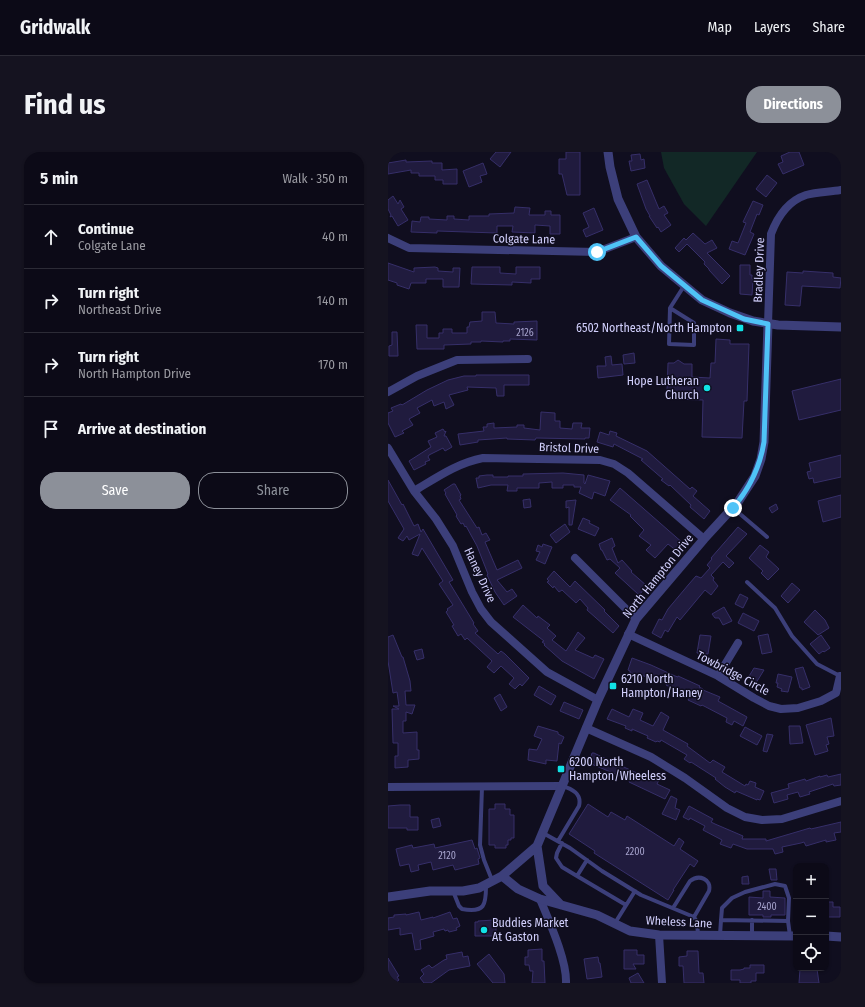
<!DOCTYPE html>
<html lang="en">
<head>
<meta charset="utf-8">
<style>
	:root { --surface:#0c0a17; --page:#151320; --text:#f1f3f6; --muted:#9a9aa1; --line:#2c2b36; --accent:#8c9099 }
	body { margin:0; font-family:"Fira Sans Condensed",sans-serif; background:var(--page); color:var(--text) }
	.controls { position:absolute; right:12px; bottom:12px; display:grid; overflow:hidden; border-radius:8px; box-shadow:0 1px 3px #0004 }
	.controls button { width:36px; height:36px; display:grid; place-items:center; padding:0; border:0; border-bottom:1px solid var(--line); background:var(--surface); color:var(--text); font:20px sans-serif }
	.stop { position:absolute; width:12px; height:12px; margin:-9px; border:3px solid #4fc3f7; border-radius:50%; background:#fff }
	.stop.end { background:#4fc3f7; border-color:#fff; box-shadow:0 1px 4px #0008 }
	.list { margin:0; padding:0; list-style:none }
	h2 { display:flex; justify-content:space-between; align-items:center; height:52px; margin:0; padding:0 16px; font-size:17px }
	h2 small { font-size:13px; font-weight:400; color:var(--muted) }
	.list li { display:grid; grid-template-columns:26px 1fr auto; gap:12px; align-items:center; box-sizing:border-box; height:64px; padding:0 16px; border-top:1px solid var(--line) }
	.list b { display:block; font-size:15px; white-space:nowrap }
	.list p { margin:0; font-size:13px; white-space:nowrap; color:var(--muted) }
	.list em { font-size:13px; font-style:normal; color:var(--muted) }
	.actions { display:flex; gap:8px; padding:12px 16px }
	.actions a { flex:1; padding:9px 0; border:1px solid var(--accent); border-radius:16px; text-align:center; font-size:14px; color:var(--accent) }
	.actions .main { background:var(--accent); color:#fff }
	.icon { flex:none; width:22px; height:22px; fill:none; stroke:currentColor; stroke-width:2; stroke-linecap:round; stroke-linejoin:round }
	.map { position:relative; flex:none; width:453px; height:831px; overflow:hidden; border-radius:16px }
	header { display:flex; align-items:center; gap:24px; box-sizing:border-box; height:56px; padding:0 20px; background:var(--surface); border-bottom:1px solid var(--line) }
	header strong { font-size:19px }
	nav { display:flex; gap:22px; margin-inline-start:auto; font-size:14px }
	.intro { display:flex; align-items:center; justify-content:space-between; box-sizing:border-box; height:96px; padding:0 24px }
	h1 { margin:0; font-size:28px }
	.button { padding:10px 18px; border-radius:16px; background:var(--accent); color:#fff; font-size:14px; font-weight:700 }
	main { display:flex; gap:24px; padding:0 24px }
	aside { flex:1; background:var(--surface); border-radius:16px; box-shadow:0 1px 3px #0004 }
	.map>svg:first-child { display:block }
</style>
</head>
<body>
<header>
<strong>Gridwalk</strong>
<nav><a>Map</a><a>Layers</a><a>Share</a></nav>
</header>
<div class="intro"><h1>Find us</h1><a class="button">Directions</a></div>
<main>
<aside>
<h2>5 min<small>Walk · 350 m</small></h2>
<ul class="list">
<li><svg class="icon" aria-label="ahead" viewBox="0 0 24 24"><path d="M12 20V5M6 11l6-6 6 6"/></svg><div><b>Continue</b><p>Colgate Lane</p></div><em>40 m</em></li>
<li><svg class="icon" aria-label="right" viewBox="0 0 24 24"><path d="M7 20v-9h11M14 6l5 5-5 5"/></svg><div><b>Turn right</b><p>Northeast Drive</p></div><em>140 m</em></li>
<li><svg class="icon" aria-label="right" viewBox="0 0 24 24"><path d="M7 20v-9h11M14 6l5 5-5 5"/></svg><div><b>Turn right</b><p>North Hampton Drive</p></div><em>170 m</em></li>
<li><svg class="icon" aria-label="arrive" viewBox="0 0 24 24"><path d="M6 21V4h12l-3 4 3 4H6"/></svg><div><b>Arrive at destination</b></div></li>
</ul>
<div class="actions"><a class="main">Save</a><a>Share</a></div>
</aside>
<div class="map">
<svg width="453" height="831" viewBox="0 0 453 831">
	<rect width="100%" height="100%" fill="#100e1f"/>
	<path fill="#122826" d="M273,0H369L318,74L296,52L276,16Z"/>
	<path fill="#201b3e" stroke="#362f69" d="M108,0H123L112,15L102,7Z
		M178,0H192V43H179L174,22H171V7H178Z
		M402,0H411L416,13L395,22L390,12L395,10L393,4Z
		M252,2L253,8L256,7L257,16L243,19L241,9H244L243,3Z
		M18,8V10L44,9V11H54V18L69,17V32H55V28H47V24H31V21H23V18L0,22V11Z
		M95,11L99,22L92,24L94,30L81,35L75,19Z
		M379,23L389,31L378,45L368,37Z
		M259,28L271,57L276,54L280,61L276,63L283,73L273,80L270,75L269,76L261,64H262L258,57L249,32Z
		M5,44L10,52L12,48L16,55L13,57L20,68L10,74L4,64L2,65L3,63L0,57V48Z
		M365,49L375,53L371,63L369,62L362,80L366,82L357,103L341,97L344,89L350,91L358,71L355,70Z
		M127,55L142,56L141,63H157V59H163V63H172V82H162V74L147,73V81L124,80L125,74H109V81L49,79V81L23,80L24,69L32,70L33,65H41V67L59,68V64H66V67L81,68V64H101V62L126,61Z
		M206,56L215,78L198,85L195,78L201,75L195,61Z
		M305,81L317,92L324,88L329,96L319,101L342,124L334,132L321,118V117L316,112L317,110L299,92L291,100L287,96L296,86L298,88Z
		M0,111L26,120V116L47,115L50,116V119L65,120V116H72L71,135H55V127H38V131H23L21,137L9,133V131L0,128Z
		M352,113H362V123H364V127H365L364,143L352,142Z
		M84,115H112V121L128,122V115H152V127H143V131L124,130V133L83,132Z
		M415,119L445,121V125L453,126L452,136L414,134L412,154L397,153L399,120L415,121Z
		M94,160H107L108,171L126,172V170L149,169V188L122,187V189H115V190L93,189V190H83V192L56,193V197H29L28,173H39V186H51V181H55V177H64V181H79V175H81L82,170L94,169Z
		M4,180H9L10,204H1V194L4,193Z
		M328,187L342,188V192H361L359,249H356L354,286L314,285L315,248L284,247V240L279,239L280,211H286L290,208L296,212H304V225L322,226L323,211H327Z
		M246,201L247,211L236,212L235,203Z
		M223,204L224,213L234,212L235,223L210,226L209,214H218L217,205Z
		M88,223H141V233H116V244H109L108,236L79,235L80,238L61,243L66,253L58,257L56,250L46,254L44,248L29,256L32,261L21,267L25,273L14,279L16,281L7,285L0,271V261L5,259L3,256L13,252L14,253L39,238L60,228L76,224H88Z
		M453,227V258L411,268L404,239Z
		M153,260L167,261V269H172V276L184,277L185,271H194L193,276H202L201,286H197V287L148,286L147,288L119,287V286L90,288V290L72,293L70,282L96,279L95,275H99V272L106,271V276L129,275V273H136V276L152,278Z
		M55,277L57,280L58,279L56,284H58L64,295L57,299L55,296L41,303L40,305L42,308L37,310L38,312L26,318L21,309L43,295L40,289L49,285L47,281Z
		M222,279L229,281L228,284L259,299L302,337L304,335L309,339L305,344L322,359L316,367L302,355L303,353L282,333L281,334L273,328L275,327L253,308L255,307L226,292L225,295L209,290L212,280L221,283Z
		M453,303V325L426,331L425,326L421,327L419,320L423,319L421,311Z
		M175,321L196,323V331L197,332L200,323L222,329L217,344L206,340L204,347L191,341L193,335H186V333H175V336H164V330L151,331V336H129V339H119L120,333H103L90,336L88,326H91V324L99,323H105V325H120V324H135V322Z
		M0,328L14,353L15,352L26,374L30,372L33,380L35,377L65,428L61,430L86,471L85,472L90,479L87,481L110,502L113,499L117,502L141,526L134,534L132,532L127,537L121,532L126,526L113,514L106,521L99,515L104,509L79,486L77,488L73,482L70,484L64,474L66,473L58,460L60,458L59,457L65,453L51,432L55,429L34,396L30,404L24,402L32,382L21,388L19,384L15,389L10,386L16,377L0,349Z
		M65,332H67L73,343L72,344L73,347L71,348L89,376L91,375L94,383L98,381L102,388L97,390L109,418L130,408L134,416L109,428L119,440L124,437L129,444L116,453L107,440L99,423L100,422L89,394L78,374L77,375L75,371L73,372L68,364L69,363L57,342L58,341L56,338Z
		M232,336L296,392L290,400L280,392L267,406L258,398L263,393L251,384L256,378L242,364L243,363L222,348Z
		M453,343V365L435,370L430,349Z
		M142,347L143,355L136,356L135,348Z
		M188,348L184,373H181V355L178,356V349Z
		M388,352L390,357L384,361L381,356Z
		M195,366L202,369L201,371L211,376L207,384L190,377Z
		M177,372L182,380L168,391L162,383Z
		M350,375L359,382L338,404L346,411L341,416L335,410L323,423L326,426L325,428L330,434L323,443L317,438L292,468L289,465L280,480L277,478L273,486L264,481L271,467L274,468L280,457L301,432L308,424L313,426L322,416L319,413L324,407L323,406Z
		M224,386L227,394L224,396L230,411L234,408L244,419L243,420L259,434L251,443L227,421L232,416L222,407L219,408L214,398H213L211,392Z
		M155,392L164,395L157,412L148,408L152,400L148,399L150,393L154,395Z
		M372,393L381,400L378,405L391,417L380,428L373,421L375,419L361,406Z
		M166,419L182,435L187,429L217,458L216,459L231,474L225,481L199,458L200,456L192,447L188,451L174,438L171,440L166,434L165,436L159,430L161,429L159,427Z
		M404,431L412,438L400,451L393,444Z
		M352,442L360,446L355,456L347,452Z
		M135,453L149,466L150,464L162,473L159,476L168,484L164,488L178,499L190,480L197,486L187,498L205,506L207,503L216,507L206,527L174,509L156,493L157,492L154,490L156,489L125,465Z
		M336,455L344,469L335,473L331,466H327L324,462Z
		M427,458L437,468L441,476L430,483L416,470Z
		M355,461L371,469L366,479L350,471Z
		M380,482L384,500L374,502L370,484Z
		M5,483L14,505H15L22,529L23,539H17L18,553H27L24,562L18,560V569H15V581L29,580V598H31V607L20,608V615L7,616V604H10V591H5L4,557H11L5,554H11L9,540L5,541L0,509V485Z
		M312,483L323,484L320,502L309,501Z
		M433,483L442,496L436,500L435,499L431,502L422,492Z
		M34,497L36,506L29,508L26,499Z
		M244,506L263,513L287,524L290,525V524L312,534L311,535L315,537V538L332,545L330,549L359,565L355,574L346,569L344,573L338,570L339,566L314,553L313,554L300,548L302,545L278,533L279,531L266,526L265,528L256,524L242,521V519L240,518Z
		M415,515L422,535L414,538V536H412L407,517Z
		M366,516L376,518L368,531L360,526Z
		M390,522L404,525L400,540L393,539L394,537L389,535L390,531H388Z
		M151,534L168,544L163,553L146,543Z
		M112,542L119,555L113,559L106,546Z
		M176,550L195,558L191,567L172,559Z
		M224,557L241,565L245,557L255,561L252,568L265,574L273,560L281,565L275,578L300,592L299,594L322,611L325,608L337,615L334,620L357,634L358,632L360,633L362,629L368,631L367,635L376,639L372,648L369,647V648L348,639L347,641L337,635L327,627L328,626L303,610L302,611L296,607L299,603L273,588L272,590L269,589L268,590L259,586L260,584L244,577V579L237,576L238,574L219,567Z
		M443,566L446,584L439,585L441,592L438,593L440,599L427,603L418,573Z
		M150,574L170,580V582L176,585L173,592L171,591L169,609L158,608V612L140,608L141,597L149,598L154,587L146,584Z
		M401,574H412L415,591L402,592Z
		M357,575L374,584L369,593L352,584Z
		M379,582L385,583L379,600L375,599Z
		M204,601H206L212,604L264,628L265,625L271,628L269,632L282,638L277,647L241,630L242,628L201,611Z
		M453,622V633L446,634L445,632L421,640L422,642L412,645L410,640L399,643L400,647L386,651L383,641L401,636L400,632L417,627L418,629L432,624V625L439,623L440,625Z
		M283,644L289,647L287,656L292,658L288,668L274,662Z
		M107,652H117V657H122V663H126V686H123V688H120V693H118V696H107V693H101V657H107Z
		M200,652L220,665L223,660L237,668L239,664L286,694L291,686L296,690L292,697L310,709L306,715L302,712L285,738H286L280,748L206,701L207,699L181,682Z
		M12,653H22V665H30V678H19V676H0V654Z
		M301,654L325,667L323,670L327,672L355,684L354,687H378V689L422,676L423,677L453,670V680L446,681L448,688L438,690V688L418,694L416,690L413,691L394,695L395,700L387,702L385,697H359L345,692L343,696L332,692L334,688L315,678L317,674L302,666L301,668L295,665Z
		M51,666L53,674L45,676L43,668Z
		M84,688L87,697L89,696L92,706L90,707L91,712L67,718L65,713L45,718L43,710L30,713L31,718L23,720L21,712L12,714L8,697L24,693L25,696L46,692L47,696Z
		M381,717H388L389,728H383Z
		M360,724L361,732H354V725Z
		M375,739H382V745L397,746V763H383V765H375V763H361V745L375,746Z
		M439,750H445V755H452V765H438Z
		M31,760L33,768L45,765V766L62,760L65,767L69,766L72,774L68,776L69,778L61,780L60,778L57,779L56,777L45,780L46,784L32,788L33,797L27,798L24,781L12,783V776L0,778V766L6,765V763L18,762V763Z
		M106,768V770H108V784H87V770H90V769Z
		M154,797V809H156L157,831H144L145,819H142L141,813H137V805H140V798Z
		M236,798H249V803H256V812H245L248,817H236Z
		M299,799H310L311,821H315L316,831H296L295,814H291V805L299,804Z
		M74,800L75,805L80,804L82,814L61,818L43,831H36L32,826L36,822L33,818L41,813L44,816L56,808L59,807L58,803Z
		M101,802L116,822L117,831H105L89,812Z
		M210,805L211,811H212L214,825L199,827L196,807Z
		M0,806L11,824L9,825L11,828L7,831H0Z
		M362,813H376V821H368V829H363V831H352V828H343V818H352L356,817V816H362Z
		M412,817H429L431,831H411Z
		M250,821L256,831H243L241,826Z"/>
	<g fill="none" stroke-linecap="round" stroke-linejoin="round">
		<path stroke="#3c3f7a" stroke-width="4" d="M282,156L306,171V193L281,192L282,156L296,134
			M345,356L379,385
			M359,430L387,456L404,484L429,512L452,524
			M94,635L92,693L96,708L104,728
			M155,681L182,696L214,719L253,743L306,765L309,770L310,783
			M170,689L191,654C194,642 185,637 174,634
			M174,691L169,701L168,706L174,715L189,724
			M199,708L189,724L238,753
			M65,739L71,754L74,757C97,761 98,753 98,734
			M285,756L302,729C311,722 324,727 321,739L306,765
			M333,768L334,756L344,746L357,740L387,732L397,734L401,746L400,769
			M364,768V783
			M227,771L247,739
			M332,783L333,768L400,769L402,784"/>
		<path stroke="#3c3f7a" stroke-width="8" d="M0,86L21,96L209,100L248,85
			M380,172L383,82C389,66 400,49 418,43C429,40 442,40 453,38
			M0,240L29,224L69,208L140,207
			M0,296L26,339L48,367L65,394L84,440L93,457L103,470L159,520L210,548
			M26,339C48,326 69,311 95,306L212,308L226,312L240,321L316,387
			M187,406L248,467
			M240,482L330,524L366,546L381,554L393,557L410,556L433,549L448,541L452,524
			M330,524L350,491
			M198,576L263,605L297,626L339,656L357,665L374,668L394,667L453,649
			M0,635L173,634
			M152,747C161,769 179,808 178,831
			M271,783L274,831"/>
		<path stroke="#3c3f7a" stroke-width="9" d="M220,0L222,15L230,47L248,85L273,114L314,148L342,161L365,169L390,173L453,175
			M149,694L155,734L173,753
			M114,724L130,737L152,747L209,763L242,779L271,783L408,784
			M0,745L42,739H75L91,736L114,724L149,694L210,548L248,467L316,387L350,350L367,324L373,307L376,290L380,172
			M438,784L453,785"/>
	</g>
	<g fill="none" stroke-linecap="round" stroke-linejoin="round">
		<path stroke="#4fc3f7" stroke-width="5" d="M209,100L248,85L273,114L314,148L356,167L380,172L376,290C372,315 362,336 345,356"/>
	</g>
	<g fill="#11e2e6" stroke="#100e1f" stroke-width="1.5">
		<rect x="348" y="172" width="8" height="8" rx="2"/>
		<circle cx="319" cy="236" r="4"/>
		<rect x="221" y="530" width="8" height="8" rx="2"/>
		<rect x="169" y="613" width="8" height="8" rx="2"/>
		<circle cx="96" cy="778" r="4"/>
	</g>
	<g text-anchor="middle" stroke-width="3" stroke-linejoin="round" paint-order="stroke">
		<g font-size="10" fill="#a5a2cc">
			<text x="137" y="184">2126</text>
			<text x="247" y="703">2200</text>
			<text x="59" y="707">2120</text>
			<text x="379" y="758">2400</text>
		</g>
		<g font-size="12" fill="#d1cffc" stroke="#100e1f">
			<text transform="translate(136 87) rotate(1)" y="4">Colgate Lane</text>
			<text transform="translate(371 118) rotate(-88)" y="4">Bradley Drive</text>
			<text transform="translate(181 296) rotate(2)" y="4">Bristol Drive</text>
			<text transform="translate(92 423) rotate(65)" y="4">Haney Drive</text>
			<text transform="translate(270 424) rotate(-51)" y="4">North Hampton Drive</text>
			<text transform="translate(345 521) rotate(28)" y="4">Towbridge Circle</text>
			<text transform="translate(291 770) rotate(3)" y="4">Wheless Lane</text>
		</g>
		<g font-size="12" fill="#d1cffc" stroke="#100e1f" text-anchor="start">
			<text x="344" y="180" text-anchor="end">6502 Northeast/North Hampton</text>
			<text x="311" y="233" text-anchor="end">Hope Lutheran<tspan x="311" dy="14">Church</tspan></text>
			<text x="233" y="531">6210 North<tspan x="233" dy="14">Hampton/Haney</tspan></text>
			<text x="181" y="614">6200 North<tspan x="181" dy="14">Hampton/Wheeless</tspan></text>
			<text x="104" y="775">Buddies Market<tspan x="104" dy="14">At Gaston</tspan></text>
		</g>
	</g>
</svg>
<div class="controls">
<button>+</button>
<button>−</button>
<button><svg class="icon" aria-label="locate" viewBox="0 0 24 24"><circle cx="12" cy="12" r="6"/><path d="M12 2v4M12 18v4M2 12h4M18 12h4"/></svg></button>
</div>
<div class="stop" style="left:209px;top:100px"></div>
<div class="stop end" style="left:345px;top:356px"></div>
</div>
</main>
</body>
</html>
